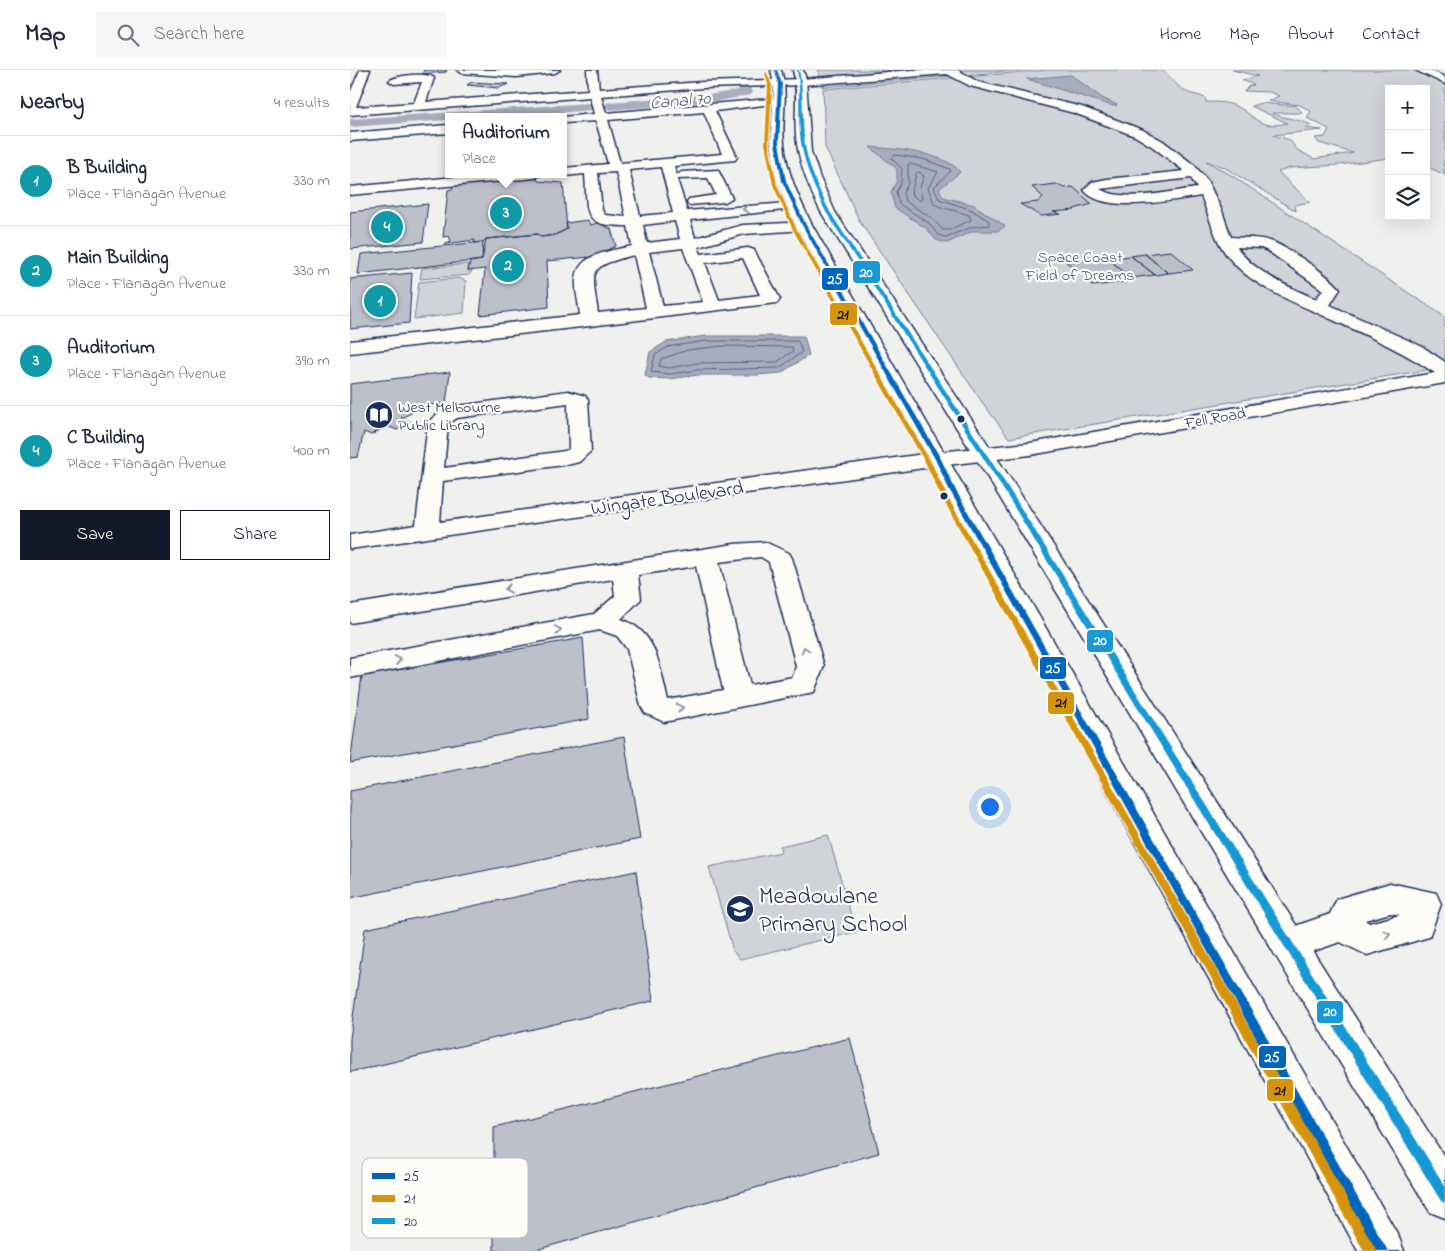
<!DOCTYPE html>
<html lang="en">
<head>
<meta charset="utf-8">
<style>
	:root { --surface:#fff; --page:#f6f6f7; --text:#1f2937; --muted:#747a83; --line:#e0e1e3; --accent:#111827 }
	body { margin:0; font-family:"Indie Flower",sans-serif; background:var(--page); color:var(--text) }
	.controls { position:absolute; right:15px; top:15px; display:grid; overflow:hidden; border-radius:0px; box-shadow:0 5px 20px #0002 }
	.controls button { width:45px; height:45px; display:grid; place-items:center; padding:0; border:0; border-bottom:1px solid var(--line); background:var(--surface); color:var(--text); font:25px sans-serif }
	.you { position:absolute; left:639px; top:736px; width:18px; height:18px; margin:-12px; border:4px solid #fff; border-radius:50%; background:#1a73e8; box-shadow:0 0 0 8px #1a73e833 }
	.badge { display:grid; place-items:center; width:32px; height:32px; border-radius:50%; background:var(--accent); color:#fff; font-size:16px; font-weight:700 }
	.pin { position:absolute; translate:-50% -50%; border:2px solid #fff; box-shadow:0 1px 5px #0006 }
	.popup { position:absolute; left:95px; top:43px; width:122px; height:65px; box-sizing:border-box; display:grid; place-content:center; border-radius:0px; background:var(--surface); filter:drop-shadow(0 1px 4px #0005); font-size:16px; white-space:nowrap; color:var(--muted) }
	.popup b { font-size:19px; color:var(--text) }
	.popup::after { content:''; position:absolute; left:50%; top:100%; margin-left:-10px; border:10px solid transparent; border-top-color:var(--surface) }
	.list { margin:0; padding:0; list-style:none }
	h2 { display:flex; justify-content:space-between; align-items:center; height:65px; margin:0; padding:0 20px; font-size:21px }
	h2 small { font-size:16px; font-weight:400; color:var(--muted) }
	.list li { display:grid; grid-template-columns:32px 1fr auto; gap:15px; align-items:center; box-sizing:border-box; height:90px; padding:0 20px; border-top:1px solid var(--line) }
	.list b { display:block; font-size:19px; white-space:nowrap }
	.list p { margin:0; font-size:16px; white-space:nowrap; color:var(--muted) }
	.list em { font-size:16px; font-style:normal; color:var(--muted) }
	.actions { display:flex; gap:10px; padding:15px 20px }
	.actions a { flex:1; padding:11px 0; border:1px solid var(--accent); border-radius:0px; text-align:center; font-size:18px; color:var(--accent) }
	.actions .main { background:var(--accent); color:#fff }
	.icon { flex:none; width:28px; height:28px; fill:none; stroke:currentColor; stroke-width:2; stroke-linecap:round; stroke-linejoin:round }
	.map { position:relative; flex:none; width:1095px; height:1181px; overflow:hidden }
	header { display:flex; align-items:center; gap:30px; box-sizing:border-box; height:70px; padding:0 25px; background:var(--surface); border-bottom:1px solid var(--line) }
	header strong { font-size:24px }
	nav { display:flex; gap:28px; margin-inline-start:auto; font-size:18px }
	.search { width:350px; height:45px; background:var(--page); display:flex; align-items:center; gap:12px; box-sizing:border-box; padding:0 18px; border-radius:0px; color:var(--muted); font-size:19px }
	main { display:flex }
	aside { flex:1; background:var(--surface) }
	.map>svg:first-child { display:block }
</style>
</head>
<body>
<header>
<strong>Map</strong>
<div class="search"><svg class="icon" aria-label="search" viewBox="0 0 24 24"><circle cx="10" cy="10" r="6"/><path d="M15 15l6 6"/></svg>Search here</div>
<nav><a>Home</a><a>Map</a><a>About</a><a>Contact</a></nav>
</header>
<main>
<aside>
<h2>Nearby<small>4 results</small></h2>
<ul class="list">
<li><span class="badge" style="background:#0f9aa8">1</span><div><b>B Building</b><p>Place · Flanagan Avenue</p></div><em>330 m</em></li>
<li><span class="badge" style="background:#0f9aa8">2</span><div><b>Main Building</b><p>Place · Flanagan Avenue</p></div><em>330 m</em></li>
<li><span class="badge" style="background:#0f9aa8">3</span><div><b>Auditorium</b><p>Place · Flanagan Avenue</p></div><em>390 m</em></li>
<li><span class="badge" style="background:#0f9aa8">4</span><div><b>C Building</b><p>Place · Flanagan Avenue</p></div><em>400 m</em></li>
</ul>
<div class="actions"><a class="main">Save</a><a>Share</a></div>
</aside>
<div class="map">
<svg width="1095" height="1181" viewBox="0 0 1095 1181">
	<rect width="100%" height="100%" fill="#f0f0ee"/>
	<filter id="ink" filterUnits="userSpaceOnUse"><feTurbulence type="fractalNoise" baseFrequency=".02" numOctaves="2"/><feDisplacementMap in="SourceGraphic" scale="10" xChannelSelector="R" yChannelSelector="G"/><feConvolveMatrix kernelMatrix="1 2 1 2 8 2 1 2 1" color-interpolation-filters="sRGB"/></filter>
	<g filter="url(#ink)">
		<path fill="#d0d3d8" stroke="#76819b" d="M468,0H552L470,7Z
			M567,0H673L472,17L473,11Z
			M698,0H811C820,5 824,13 832,19C839,25 847,24 855,28L856,32C864,32 873,32 880,34C905,41 903,61 937,53L901,36L911,33L946,36L953,43H922C934,49 947,48 961,55L955,58L972,60L923,65L940,70L946,79L964,89L1003,83L969,73L965,68L975,67L979,59L957,48L961,41L950,35L918,31L929,26L920,22L894,21L899,16L904,15L892,10L908,6L882,0H1067L1095,12V90L1093,91L1095,105L1076,96V19H1039V88L989,95L940,98L928,102L960,132L945,135L946,141L874,97L856,91L881,105L1095,247V297L659,368L632,332L510,152L475,77L473,19Z
			M119,194L118,200H123L119,205L70,209L72,198Z
			M109,208L116,211L114,243L64,249L69,212Z
			M478,765L506,862L390,889L383,881L359,797L431,782L430,776Z"/>
		<path fill="#a7adbd" stroke="#6f7b97" d="M721,5L752,28L767,35L763,36L677,9Z
			M520,77C543,79 596,82 610,102L589,119L593,127L624,135L655,156L648,161H623L597,173L586,170L576,158L545,138L541,122L547,111V99Z
			M355,266H454L459,285L431,303L407,305H348L320,309L299,308L295,305L300,282L316,272Z"/>
		<g fill="none" stroke-linecap="round" stroke-linejoin="round">
			<path stroke="#536184" stroke-width="1" d="M545,85L573,89L600,99V102L584,117L589,129L622,140L639,151V155L622,157L596,167L588,165L579,153L549,134L546,122L551,113L552,99L542,89Z
				M561,94L588,102L578,118L585,135L619,145L621,150L599,160H593L582,148L555,131L553,123L558,114V95Z
				M569,102L574,106L570,117L572,128L570,131L561,124L566,104Z
				M356,271H448L452,282L429,298L348,300L320,304L301,302L305,285L318,277Z
				M374,276L442,277L443,281L427,292L348,293L319,298L309,296L311,289L338,280Z"/>
			<path fill="#a7adbd" fill-rule="evenodd" d="M394,14L398,15L402,22L400,25L364,32L259,40L253,36L259,32L364,24L389,20L390,15Z
				M239,33L243,34L245,37L243,40L149,47H98V50L0,57V49Z"/>
		</g>
		<path fill="#bbc0ca" stroke="#1b2f5e" d="M74,0H97L96,2L72,4Z
			M122,12L139,13L159,14L148,18L117,15Z
			M187,108L188,111L213,113L217,159L205,165L191,167L188,164L136,169L133,172L124,173L125,170L95,174L101,171L99,166L93,167L98,120L103,119L102,116Z
			M706,114L714,118L723,117L742,134L724,139L725,140L703,142L711,144L691,146L670,134L688,132L693,127L682,117Z
			M78,134L73,172L0,179V142Z
			M238,150L240,155L248,153L261,159L266,176L241,187L197,191L199,237L130,245L135,199L118,201L120,192L132,190L136,169L188,164L191,167L205,165L217,159L216,153Z
			M133,172L132,190L8,204L11,184Z
			M821,181L843,200L818,203L795,184Z
			M795,184L818,203L805,205L781,186Z
			M756,186L783,211L742,216L735,204L716,192Z
			M781,186L805,205L780,208L758,188Z
			M62,203L59,253L0,259V209Z
			M100,302L96,333L57,338L65,341L51,348L61,352L47,360L37,356L21,365L14,362L8,387L0,388V314Z
			M233,568L239,649L0,693L12,606Z
			M274,667L290,769L0,828V721Z
			M286,801L303,931L0,1002V969L15,859Z
			M500,968L529,1083L182,1181H144V1057Z"/>
		<g fill="none" stroke-linecap="round" stroke-linejoin="round">
			<defs>
				<path id="minor" d="M10,0H20L6,37L64,33L72,12L44,14L39,11C46,5 77,2 84,8L76,32L238,20L237,0H247L249,19L353,12L452,9L562,0H608L628,12L732,37L793,60L813,71L844,95L857,110L872,141L881,167C893,168 908,167 920,171C934,175 982,207 990,219L980,235L1073,277L1095,292V313L680,385L588,396L0,479V465L66,455L78,352L94,339L101,337L218,321L235,326L238,330L241,381L229,392L221,394L93,411L90,452L588,382L680,373L1085,303C1047,277 1004,260 963,241C934,228 899,213 879,188C864,170 860,147 851,126C824,130 753,145 734,120L742,112L757,109L834,101L803,77L785,66L724,43L620,16L597,4L452,15L353,18L251,26L256,43L433,28L435,30L429,33L365,41L387,87L385,90L324,96L326,105L332,102L368,100L382,128L375,132L339,135L337,132L339,129L366,125L358,108L327,109L337,141L449,132L451,135L444,139L340,150L345,168L393,155L459,152L462,155L454,160L394,164L348,177L351,184L398,178L404,180L430,229L427,233L240,256L0,283V271L230,245C229,234 225,221 226,210C227,183 262,181 282,176L278,156C231,156 238,145 235,104L214,106L209,104H214V98L258,94L246,51L214,53L212,47L244,44L240,27L0,45V23ZM354,42L372,84L270,93L258,50ZM311,97L323,143L290,146L279,100ZM266,102L276,147L255,145L252,140L248,103ZM841,108L847,118C822,121 773,133 750,119ZM325,151L330,169L297,173L293,155ZM887,177L911,178L918,181L973,220L966,229C939,217 903,202 887,177ZM333,178L353,232L313,236L299,182ZM284,185L296,238L248,243C241,198 238,197 284,185ZM393,188L410,225L369,230L355,193ZM218,333L219,379L215,381L94,398L98,354L107,348Z
					M107,0H210L205,3L167,7L112,3Z
					M1065,0H1079L1095,7V14Z
					M98,55V63L0,71V63Z
					M137,104H192L185,108L0,125V117Z
					M415,472L439,483L442,488L474,596L464,622L314,652L295,643L291,636L277,579L267,566L250,560L0,608V588L244,544L265,526L263,509L0,553V535L384,474ZM411,487L419,492L446,596L443,607L400,615L369,492ZM346,496L373,620L318,630C309,597 308,562 271,549L291,529L288,505Z
					M1040,813L1086,823L1091,834L1079,867L1017,885L990,872L938,890L925,885L920,874L925,863L980,844L987,829ZM1040,843L1050,845L1019,853L1015,850Z"/>
				<path id="major" d="M421,0H431C439,25 431,49 434,74C437,104 449,128 462,155L1048,1165L1054,1181H1008L591,419L577,389L446,155L427,111L421,73L424,14Z
					M443,0H453L456,9L461,82L470,108L485,142L662,411L1095,1088V1148L1080,1142L640,411L471,142C459,118 448,92 446,65C444,43 449,22 443,0Z"/>
			</defs>
			<use href="#minor" stroke="#1b2f5e" stroke-width="3"/>
			<use href="#major" stroke="#1b2f5e" stroke-width="3"/>
			<use href="#minor" fill="#fdfcf7" fill-rule="evenodd"/>
			<use href="#major" fill="#fdfcf7" fill-rule="evenodd"/>
			<defs>
				<path id="bus-1" d="M425,0H427L432,14L429,73L436,111L456,155L591,389L605,419L1038,1181H1025L599,419L585,389L452,155L432,111L425,73L428,14Z"/>
				<path id="bus-2" d="M416,2L417,3L422,15L419,74L427,115L447,160L582,394L596,424L1027,1181H1014L590,424L576,394L443,160L423,115L415,74L418,15L415,3Z"/>
				<path id="bus-3" d="M447,0H449C454,22 452,44 454,66C456,93 468,118 480,142L654,411L1095,1116V1133L1091,1131L648,411L476,142C464,118 453,93 450,65C448,43 451,22 447,0Z"/>
			</defs>
			<use href="#bus-1" stroke="#fdfcf7" stroke-width="3"/>
			<use href="#bus-2" stroke="#fdfcf7" stroke-width="3"/>
			<use href="#bus-3" stroke="#fdfcf7" stroke-width="3"/>
			<use href="#bus-1" fill="#0065bd" fill-rule="evenodd"/>
			<use href="#bus-2" fill="#d6940e" fill-rule="evenodd"/>
			<use href="#bus-3" fill="#1998d5" fill-rule="evenodd"/>
		</g>
		<defs><path id="oneway-chevron" d="M-2-3.5L2.5 0L-2 3.5" fill="none" stroke-width="1.6" stroke-linecap="round" stroke-linejoin="round" transform="scale(1.25)"/></defs>
		<g stroke="#8c96aa">
			<use href="#oneway-chevron" transform="translate(396 139) rotate(174)"/>
			<use href="#oneway-chevron" transform="translate(158 519) rotate(171)"/>
			<use href="#oneway-chevron" transform="translate(208 560) rotate(-11)"/>
			<use href="#oneway-chevron" transform="translate(455 580) rotate(-106)"/>
			<use href="#oneway-chevron" transform="translate(48 590) rotate(-10)"/>
			<use href="#oneway-chevron" transform="translate(330 638) rotate(-10)"/>
			<use href="#oneway-chevron" transform="translate(1037 864) rotate(-15)"/>
		</g>
	</g>
	<defs>
		<symbol id="library-disc" viewBox="-11 -11 22 22"><circle r="9.5" fill="#1b2f5e" stroke="#fdfcf7"/><path d="M-6-4Q-3-5.5-.7-3.5V5Q-3 3-6 4ZM6-4Q3-5.5 .7-3.5V5Q3 3 6 4Z" fill="#fff"/></symbol>
		<symbol id="school-disc" viewBox="-11 -11 22 22"><circle r="9.5" fill="#1b2f5e" stroke="#fdfcf7"/><path d="M0-5L7-2L0 1L-7-2ZM-4 1L0 2.5L4 1V4Q0 6-4 4Z" fill="#fff"/></symbol>
	</defs>
	<g fill-rule="evenodd">
		<use href="#library-disc" x="13" y="329" width="32" height="32"/>
		<use href="#school-disc" x="374" y="823" width="32" height="32"/>
	</g>
	<g fill="#1b2f5e" stroke="#fdfcf7" stroke-width="2">
		<circle cx="611" cy="349" r="4.5"/>
		<circle cx="594" cy="426" r="4.5"/>
	</g>
	<g text-anchor="middle" stroke-width="4.5" stroke-linejoin="round" paint-order="stroke">
		<g font-size="16" fill="#48587c" stroke="#fdfcf7">
			<text x="730" y="192">Space Coast<tspan x="730" dy="18">Field of Dreams</tspan></text>
		</g>
		<g font-size="16" fill="#1b2f5e" stroke="#fdfcf7" text-anchor="start">
			<text x="48" y="342">West Melbourne<tspan x="48" dy="18">Public Library</tspan></text>
		</g>
		<g font-size="16" fill="#1b2f5e" stroke="#fdfcf7">
			<text transform="translate(865 347) rotate(-10)" y="6">Fell Road</text>
		</g>
		<g font-size="18" font-style="italic" fill="#4c5b7f" stroke="#fdfcf7">
			<text transform="translate(330 30) rotate(-5)" y="6">Canal 70</text>
		</g>
		<g font-size="20" fill="#1b2f5e" stroke="#fdfcf7">
			<text transform="translate(317 427) rotate(-8)" y="7">Wingate Boulevard</text>
		</g>
		<g font-size="24" fill="#1b2f5e" stroke="#fdfcf7" text-anchor="start">
			<text x="409" y="833">Meadowlane<tspan x="409" dy="28">Primary School</tspan></text>
		</g>
	</g>
	<rect x="12" y="1088" width="166" height="80" rx="8" fill="#fdfcf7" stroke="#b9bec9" stroke-width="1"/>
	<rect x="22" y="1103" width="23" height="6" fill="#0065bd"/>
	<rect x="22" y="1125" width="23" height="7" fill="#d6940e"/>
	<rect x="22" y="1148" width="23" height="6" fill="#1998d5"/>
	<g font-size="14" fill="#1b2f5e">
		<text x="54" y="1111">25</text>
		<text x="54" y="1133">21</text>
		<text x="54" y="1156">20</text>
	</g>
	<g stroke="#fdfcf7" stroke-width="2">
		<rect x="502" y="190" width="29" height="24" rx="5" fill="#1998d5"/>
		<rect x="471" y="197" width="28" height="24" rx="5" fill="#0065bd"/>
		<rect x="479" y="232" width="29" height="24" rx="5" fill="#d6940e"/>
		<rect x="736" y="559" width="28" height="24" rx="5" fill="#1998d5"/>
		<rect x="689" y="586" width="28" height="24" rx="5" fill="#0065bd"/>
		<rect x="697" y="621" width="28" height="24" rx="5" fill="#d6940e"/>
		<rect x="966" y="930" width="28" height="24" rx="5" fill="#1998d5"/>
		<rect x="908" y="975" width="29" height="24" rx="5" fill="#0065bd"/>
		<rect x="916" y="1008" width="28" height="24" rx="5" fill="#d6940e"/>
	</g>
	<g font-size="14" text-anchor="middle" font-weight="bold" fill="#fff">
		<text x="516" y="207">20</text>
		<text x="485" y="214">25</text>
		<text x="750" y="575">20</text>
		<text x="703" y="603">25</text>
		<text x="980" y="946">20</text>
		<text x="922" y="992">25</text>
	</g>
	<g font-size="14" text-anchor="middle" font-weight="bold" fill="#111">
		<text x="493" y="249">21</text>
		<text x="711" y="637">21</text>
		<text x="930" y="1025">21</text>
	</g>
</svg>
<div class="controls">
<button>+</button>
<button>−</button>
<button><svg class="icon" aria-label="layers" viewBox="0 0 24 24"><path d="M12 4l9 5-9 5-9-5zM3 14l9 5 9-5"/></svg></button>
</div>
<div class="you"></div>
<div class="pin badge" style="left:30px;top:231px;background:#0f9aa8">1</div>
<div class="pin badge" style="left:158px;top:196px;background:#0f9aa8">2</div>
<div class="pin badge" style="left:156px;top:143px;background:#0f9aa8">3</div>
<div class="popup"><b>Auditorium</b>Place</div>
<div class="pin badge" style="left:37px;top:157px;background:#0f9aa8">4</div>
</div>
</main>
</body>
</html>
